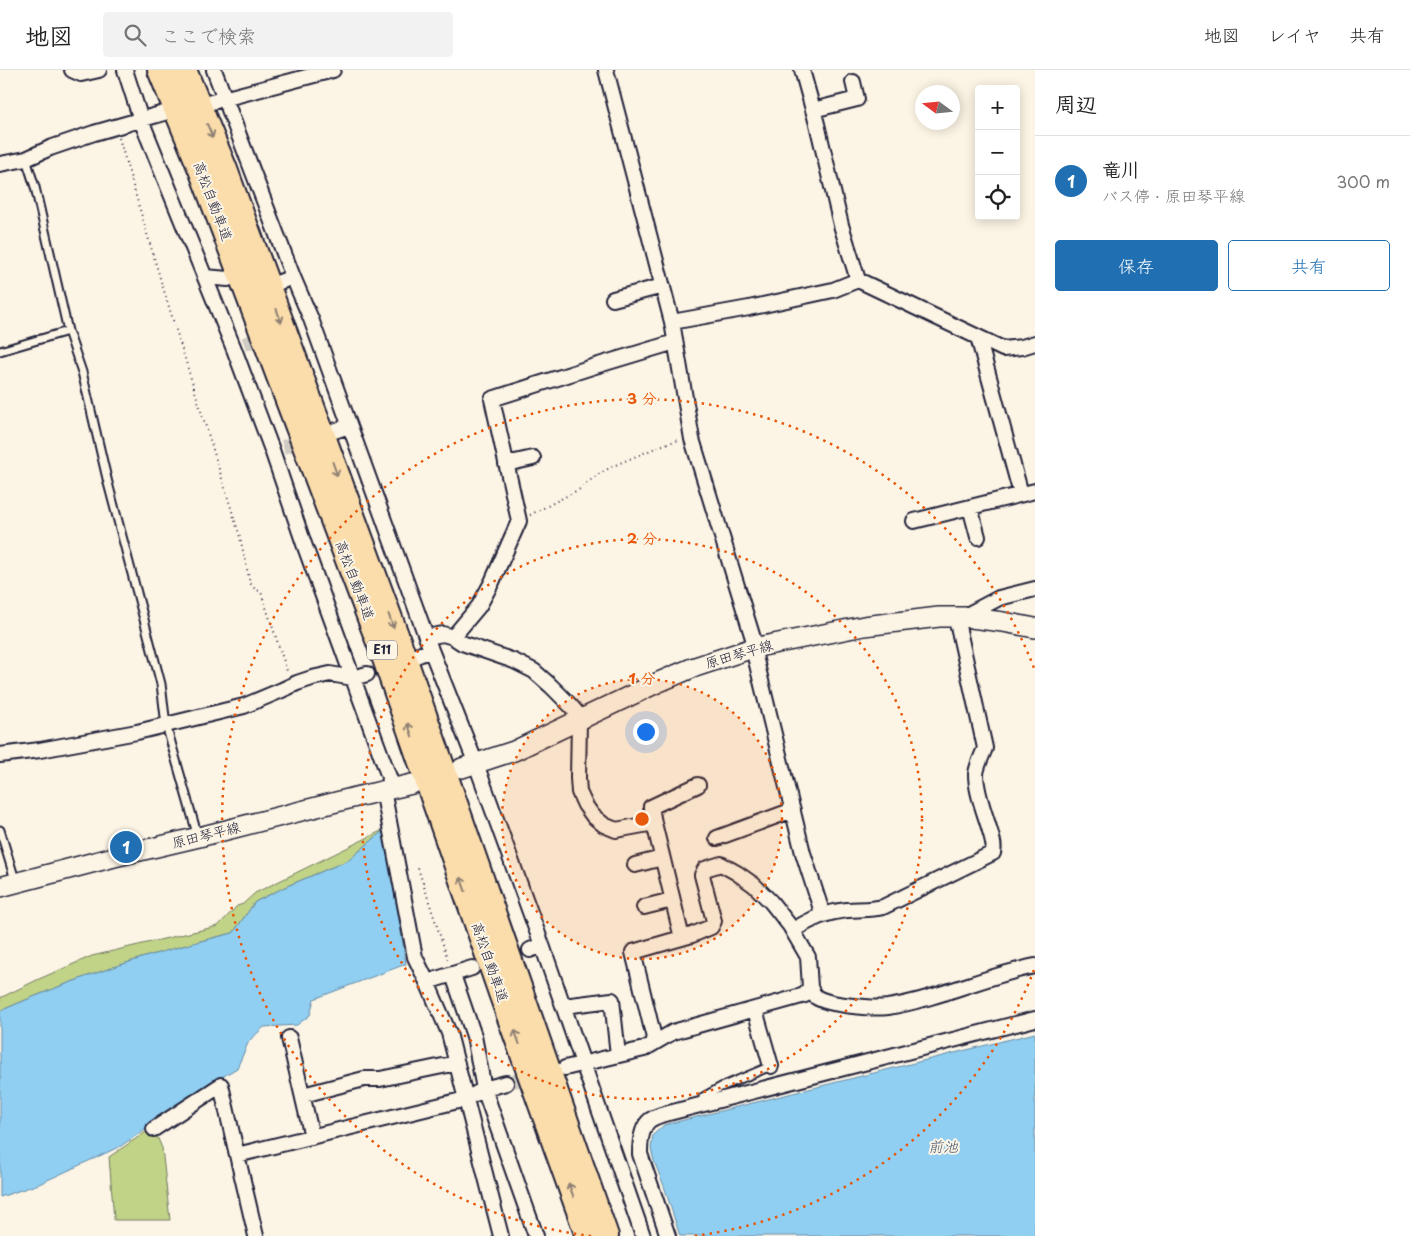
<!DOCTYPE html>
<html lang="ja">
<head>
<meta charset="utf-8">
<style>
	:root { --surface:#fff; --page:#f2f2f2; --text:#222; --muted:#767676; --line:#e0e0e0; --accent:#1f6fb2 }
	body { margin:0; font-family:"Playpen Sans","Klee One",sans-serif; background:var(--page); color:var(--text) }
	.controls { position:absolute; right:15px; top:15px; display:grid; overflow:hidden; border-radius:5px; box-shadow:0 2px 12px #0003 }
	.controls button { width:45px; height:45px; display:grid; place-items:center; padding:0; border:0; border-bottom:1px solid var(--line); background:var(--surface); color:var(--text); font:25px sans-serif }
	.compass { position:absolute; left:915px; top:15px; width:45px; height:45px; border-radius:50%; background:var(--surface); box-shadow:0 2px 12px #0003; rotate:285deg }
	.you { position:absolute; left:645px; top:661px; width:18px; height:18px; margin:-12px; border:4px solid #fff; border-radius:50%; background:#1a73e8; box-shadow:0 0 0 8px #1a73e833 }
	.badge { display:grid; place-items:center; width:32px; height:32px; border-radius:50%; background:var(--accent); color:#fff; font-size:16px; font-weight:700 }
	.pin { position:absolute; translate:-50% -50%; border:2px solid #fff; box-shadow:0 1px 5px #0006 }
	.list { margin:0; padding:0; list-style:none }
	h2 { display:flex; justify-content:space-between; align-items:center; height:65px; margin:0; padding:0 20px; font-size:21px }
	h2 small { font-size:16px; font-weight:400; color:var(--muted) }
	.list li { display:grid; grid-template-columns:32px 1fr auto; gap:15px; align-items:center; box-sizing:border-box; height:90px; padding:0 20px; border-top:1px solid var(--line) }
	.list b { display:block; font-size:19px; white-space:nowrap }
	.list p { margin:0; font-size:16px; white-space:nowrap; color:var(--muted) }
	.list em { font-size:16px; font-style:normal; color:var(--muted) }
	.actions { display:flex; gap:10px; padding:15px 20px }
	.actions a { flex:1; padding:11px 0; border:1px solid var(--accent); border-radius:5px; text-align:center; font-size:18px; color:var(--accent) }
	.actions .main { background:var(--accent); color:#fff }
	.icon { flex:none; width:28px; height:28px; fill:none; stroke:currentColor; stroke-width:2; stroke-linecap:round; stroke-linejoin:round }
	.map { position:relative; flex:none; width:1035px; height:1166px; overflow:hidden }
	header { display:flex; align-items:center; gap:30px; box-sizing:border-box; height:70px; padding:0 25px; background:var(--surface); border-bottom:1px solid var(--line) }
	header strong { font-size:24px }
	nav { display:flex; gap:28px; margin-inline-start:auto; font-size:18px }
	.search { width:350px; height:45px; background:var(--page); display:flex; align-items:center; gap:12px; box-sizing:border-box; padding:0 18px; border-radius:5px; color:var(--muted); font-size:19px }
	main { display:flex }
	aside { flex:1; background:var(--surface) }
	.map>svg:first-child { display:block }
</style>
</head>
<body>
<header>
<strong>地図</strong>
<div class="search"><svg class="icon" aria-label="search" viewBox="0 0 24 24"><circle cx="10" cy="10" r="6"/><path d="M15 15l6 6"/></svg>ここで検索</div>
<nav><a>地図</a><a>レイヤ</a><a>共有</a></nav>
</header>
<main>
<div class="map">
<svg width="1035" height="1166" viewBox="0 0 1035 1166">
	<rect width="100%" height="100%" fill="#fcf5e5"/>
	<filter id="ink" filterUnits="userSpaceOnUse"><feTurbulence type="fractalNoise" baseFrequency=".02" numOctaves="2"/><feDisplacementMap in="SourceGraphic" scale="10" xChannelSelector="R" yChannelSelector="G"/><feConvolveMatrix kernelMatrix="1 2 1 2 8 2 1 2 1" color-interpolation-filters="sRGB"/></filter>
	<g filter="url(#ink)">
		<path fill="#c1d387" stroke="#727a61" d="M385,759L349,790L285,817L255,832L233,863C153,882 75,908 0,941V928L39,909L92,886L218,856L237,836L243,834L255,823Z
			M153,1057L162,1078L170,1150H114L109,1087Z"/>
		<path fill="#90cff1" stroke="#648aa8" d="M385,759L406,894L314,929L310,945L297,955L264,957L249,971L237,998L199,1021L121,1076L39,1114L0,1127V941C75,908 153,882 233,863L255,832L285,817L349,790Z
			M1035,963V1166H680L664,1116L654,1091L651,1079L653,1065L664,1055Z"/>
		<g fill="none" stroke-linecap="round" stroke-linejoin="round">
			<path stroke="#d0cbc3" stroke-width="14" stroke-dasharray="14 7" stroke-linecap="butt" d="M244,274L302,253
				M283,377L309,369
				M506,1013L537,1005"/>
			<defs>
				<path id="lane" d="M26,89L35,117L68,261L82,302L108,413L161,614L166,655L198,767
					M0,281L68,261
					M0,760L16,813
					M703,1034V1027L721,1017L771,996"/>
				<path id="street" d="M72,0L81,4L99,0
					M125,0L141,50L234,279L272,380L304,474L393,718
					M214,0L293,207L311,249L431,580L476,694L542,875L643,1166
					M606,0L672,252L692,369L756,578
					M802,0L817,54L841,155L858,210
					M208,33L333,0
					M813,40L857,29L853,12
					M0,94L26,89L50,78L94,63L164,43
					M205,207L228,209
					M277,213L293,207
					M613,229L663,216
					M672,252L749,238L833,220L858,210L1003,279L1022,277L1035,273
					M978,267L1021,424
					M334,361L349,356
					M506,394L533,388
					M970,437L978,467
					M914,451L1035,421
					M963,547L999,528L1035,519
					M426,567L443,564L453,567L462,573L514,591L534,601L551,616L570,635L576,642L579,651L578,708L579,722L585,735L593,746L604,755L616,760L654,753L682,868
					M453,567L479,536L492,512L519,451L492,329L592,297L675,272
					M753,578L803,783L823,845
					M416,586L431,580
					M0,685L40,680L137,662L244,636L282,620L297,613L312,608L330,604L353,608L367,604
					M383,720L415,887L427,912L472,898
					M654,753L651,737L698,715
					M717,768L793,740
					M635,795L662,788
					M644,837L672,830
					M793,860C814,848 823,843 847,840C859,839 871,840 883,837L993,783C995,776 992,768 990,761C985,743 976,723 976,704C977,695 982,686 985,678L956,547
					M530,880L542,875
					M453,905L474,966L484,1019L536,1166
					M427,912L449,963L501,1166
					M810,917C811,920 814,925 816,927C828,935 873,939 888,937C938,929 985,906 1035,896
					M563,936L612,930L618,985
					M755,940L771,996
					M289,968L312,1067
					M565,998L644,979L673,962L805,925L810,917L808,887L790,856L771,832L754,815L737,803L721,794L705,799L702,805L714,851L711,857L692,865L633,882L655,972
					M303,1025L364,1009H380L457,993
					M154,1059L221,1015L237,1085
					M256,1166L237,1085L466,1029L484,1019L506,1013
					M668,1166L640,1084C640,1074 641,1057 650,1050C653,1048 658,1046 661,1045L1035,949"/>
				<path id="secondary" d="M462,698L514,681L659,612L692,598L753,578L864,556L939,547H963L1003,552L1035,558
					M0,817L114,787L199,767L356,727L412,714"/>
				<path id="highway" d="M160,0L202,102L383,583L501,923L588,1166
					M184,0L224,97L399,573L606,1166"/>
			</defs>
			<use href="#lane" stroke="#22223b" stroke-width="11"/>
			<use href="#street" stroke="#22223b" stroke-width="18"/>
			<use href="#secondary" stroke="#22223b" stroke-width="22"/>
			<use href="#highway" stroke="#22223b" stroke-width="28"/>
			<path stroke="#22223b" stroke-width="2" stroke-dasharray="1 4" stroke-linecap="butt" d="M119,68L160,208L240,467L250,513L255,519L261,522L288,604
				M530,445L580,419L597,405L613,396L665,374L679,370
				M418,798L449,893"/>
			<use href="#lane" stroke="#fcf5e5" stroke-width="7"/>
			<use href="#street" stroke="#fcf5e5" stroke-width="14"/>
			<use href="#secondary" stroke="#fcf5e5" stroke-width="19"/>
			<use href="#highway" stroke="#fbddab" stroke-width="24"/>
		</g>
		<defs><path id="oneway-shaft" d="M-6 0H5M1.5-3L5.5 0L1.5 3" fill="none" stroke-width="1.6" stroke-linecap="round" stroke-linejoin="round" transform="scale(1.25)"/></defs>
		<g stroke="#8e8073">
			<use href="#oneway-shaft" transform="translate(210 61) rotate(68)"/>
			<use href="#oneway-shaft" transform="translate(279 246) rotate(70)"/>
			<use href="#oneway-shaft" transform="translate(335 399) rotate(70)"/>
			<use href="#oneway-shaft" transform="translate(391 551) rotate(70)"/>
			<use href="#oneway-shaft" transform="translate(410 660) rotate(-109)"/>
			<use href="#oneway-shaft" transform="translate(463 814) rotate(-109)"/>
			<use href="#oneway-shaft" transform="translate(517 967) rotate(-110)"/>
			<use href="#oneway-shaft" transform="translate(571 1120) rotate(-110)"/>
		</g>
	</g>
	<circle cx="642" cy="749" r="140" fill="#e8590c" fill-opacity=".12"/>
	<g fill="none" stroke="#e8590c" stroke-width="2.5" stroke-dasharray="2.5 5">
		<circle cx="642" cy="749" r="140"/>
		<circle cx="642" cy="749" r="280"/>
		<path d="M1034 900A420 420 0 0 1 693 1166M591 1166A420 420 0 1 1 1034 598"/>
	</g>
	<g text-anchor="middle" stroke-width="4" stroke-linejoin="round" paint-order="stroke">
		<rect fill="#fcf5e5" stroke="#63616e" stroke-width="1" x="367" y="570.5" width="30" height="19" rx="4"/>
		<g font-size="12" font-weight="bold" fill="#22223b">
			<text x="382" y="584">E11</text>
		</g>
		<g font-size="14" fill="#22223b" stroke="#fcf5e5">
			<text transform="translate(213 131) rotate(69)" y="5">高松自動車道</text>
			<text transform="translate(355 510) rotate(69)" y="5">高松自動車道</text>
			<text transform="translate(739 584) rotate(-16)" y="5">原田琴平線</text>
			<text transform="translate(206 765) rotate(-14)" y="5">原田琴平線</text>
			<text transform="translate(490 892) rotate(71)" y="5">高松自動車道</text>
		</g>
		<g font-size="15" font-style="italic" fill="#435672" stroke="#fcf5e5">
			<text x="943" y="1082">前池</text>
		</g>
	</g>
	<circle cx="642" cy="749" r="8" fill="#e8590c" stroke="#fcf5e5" stroke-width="2.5"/>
	<g font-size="15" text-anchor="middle" font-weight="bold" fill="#e8590c" stroke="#fcf5e5" stroke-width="4" stroke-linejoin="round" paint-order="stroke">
		<text x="642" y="334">3 分</text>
		<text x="642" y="474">2 分</text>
		<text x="642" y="614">1 分</text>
	</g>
</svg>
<div class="controls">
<button>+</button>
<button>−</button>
<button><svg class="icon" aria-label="locate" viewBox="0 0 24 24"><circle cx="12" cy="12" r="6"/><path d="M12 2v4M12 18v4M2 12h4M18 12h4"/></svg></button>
</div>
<svg class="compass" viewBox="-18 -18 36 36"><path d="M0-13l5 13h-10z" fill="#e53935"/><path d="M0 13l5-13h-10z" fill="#767676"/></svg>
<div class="you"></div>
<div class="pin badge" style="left:126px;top:777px">1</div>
</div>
<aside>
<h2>周辺<small></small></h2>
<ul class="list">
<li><span class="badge">1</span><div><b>竜川</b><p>バス停 · 原田琴平線</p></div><em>300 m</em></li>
</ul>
<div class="actions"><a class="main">保存</a><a>共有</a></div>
</aside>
</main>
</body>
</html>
